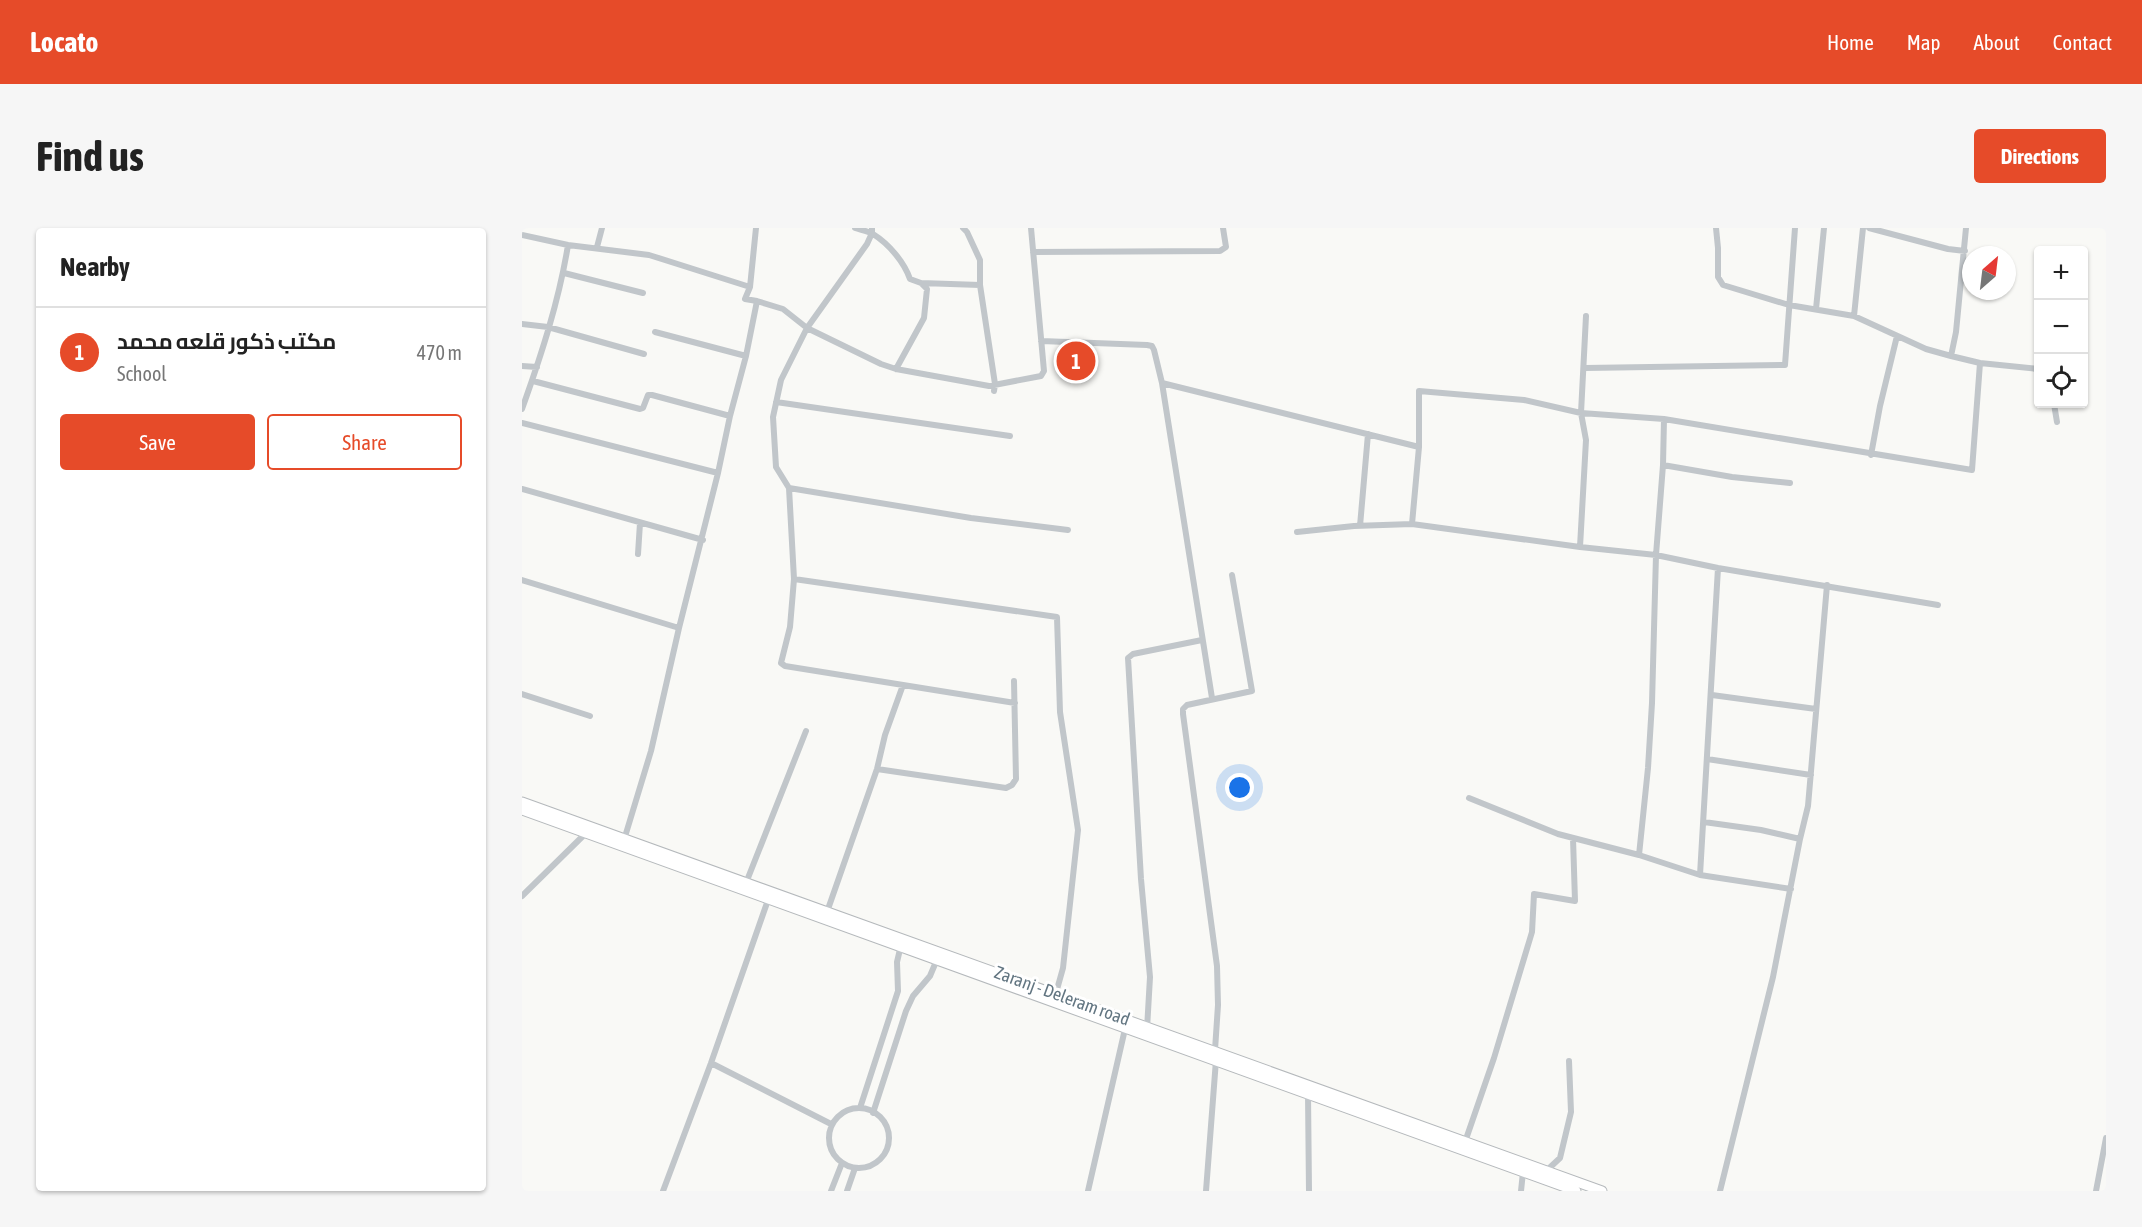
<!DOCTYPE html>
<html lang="en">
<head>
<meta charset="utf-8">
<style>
	:root { --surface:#fff; --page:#f6f6f6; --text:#222; --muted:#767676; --line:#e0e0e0; --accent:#e64b29 }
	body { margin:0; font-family:"Asap Condensed",Cairo,sans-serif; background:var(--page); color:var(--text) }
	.controls { position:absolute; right:18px; top:18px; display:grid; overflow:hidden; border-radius:6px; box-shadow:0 2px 4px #0004 }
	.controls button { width:54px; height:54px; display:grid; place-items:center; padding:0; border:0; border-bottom:2px solid var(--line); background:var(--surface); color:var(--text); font:30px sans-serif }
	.compass { position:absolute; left:1440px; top:18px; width:54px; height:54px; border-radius:50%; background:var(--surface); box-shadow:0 2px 4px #0004; rotate:28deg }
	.you { position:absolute; left:718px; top:560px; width:21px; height:21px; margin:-15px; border:4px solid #fff; border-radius:50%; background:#1a73e8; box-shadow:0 0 0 9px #1a73e833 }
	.badge { display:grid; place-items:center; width:39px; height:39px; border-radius:50%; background:var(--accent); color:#fff; font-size:20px; font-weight:700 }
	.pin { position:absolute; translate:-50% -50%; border:3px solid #fff; box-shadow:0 2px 6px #0006 }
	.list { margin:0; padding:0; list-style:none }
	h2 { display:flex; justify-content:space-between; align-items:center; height:78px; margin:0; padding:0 24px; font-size:26px }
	h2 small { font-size:20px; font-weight:400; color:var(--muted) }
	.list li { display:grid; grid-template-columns:39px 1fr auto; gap:18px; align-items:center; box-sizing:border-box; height:90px; padding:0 24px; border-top:2px solid var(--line) }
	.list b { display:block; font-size:22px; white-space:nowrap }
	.list p { margin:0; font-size:20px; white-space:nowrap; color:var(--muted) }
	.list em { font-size:20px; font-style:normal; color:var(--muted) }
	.actions { display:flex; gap:12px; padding:18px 24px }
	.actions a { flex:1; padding:14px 0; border:2px solid var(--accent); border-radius:6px; text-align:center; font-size:21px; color:var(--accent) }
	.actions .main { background:var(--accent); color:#fff }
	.icon { flex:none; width:33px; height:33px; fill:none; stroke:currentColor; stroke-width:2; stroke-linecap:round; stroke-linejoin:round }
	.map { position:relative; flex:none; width:1584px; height:963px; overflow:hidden; border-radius:6px }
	header { display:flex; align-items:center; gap:36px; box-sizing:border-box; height:84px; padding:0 30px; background:var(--accent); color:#fff }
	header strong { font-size:28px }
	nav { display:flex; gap:33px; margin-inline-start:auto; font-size:21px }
	.intro { display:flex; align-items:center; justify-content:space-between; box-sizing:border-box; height:144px; padding:0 36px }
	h1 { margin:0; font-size:42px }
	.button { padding:15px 27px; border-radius:6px; background:var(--accent); color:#fff; font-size:21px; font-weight:700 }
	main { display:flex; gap:36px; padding:0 36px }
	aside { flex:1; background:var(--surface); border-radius:6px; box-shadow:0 2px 4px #0004 }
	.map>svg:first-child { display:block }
</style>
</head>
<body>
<header>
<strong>Locato</strong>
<nav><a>Home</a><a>Map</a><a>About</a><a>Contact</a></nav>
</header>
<div class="intro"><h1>Find us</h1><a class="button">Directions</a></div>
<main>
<aside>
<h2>Nearby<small></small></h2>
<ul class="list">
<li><span class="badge">1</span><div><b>مکتب ذکور قلعه محمد</b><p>School</p></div><em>470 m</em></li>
</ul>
<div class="actions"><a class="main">Save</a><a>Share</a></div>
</aside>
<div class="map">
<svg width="1584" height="963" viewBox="0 0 1584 963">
	<rect width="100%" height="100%" fill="#f9f9f6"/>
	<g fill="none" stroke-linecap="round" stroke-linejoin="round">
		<defs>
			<path id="highway" d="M0,574L1080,963
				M0,582L1054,963"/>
		</defs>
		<use href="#highway" stroke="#b5b9bc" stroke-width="11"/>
		<path stroke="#c1c6ca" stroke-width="6" d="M333,0C339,2 346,3 351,6C367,16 382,34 388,51L399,55L405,61L402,90L374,141
			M350,0V5L345,16L285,100L259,152L251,189L254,239L267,260L272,351L268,399L259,435L263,438L493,475
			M441,0L445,4L458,32V57L473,156L472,163
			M1194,0L1196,20V49L1201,57L1267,77L1332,88L1404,121L1429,128L1458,135L1516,141
			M1347,0L1426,21L1443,23
			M0,7L46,17L127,27L228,59L223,71L235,73
			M75,19L80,0
			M511,24L698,23L704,19L701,0
			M42,45L121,65
			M399,55L458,57
			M228,59L234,0
			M1294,81L1302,0
			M1332,88L1341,0
			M0,96L26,99L122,126
			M133,104L224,128
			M519,113L625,117L630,118L632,122L640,155L690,470
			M1429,128L1434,104L1444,0
			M0,138L15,139
			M1063,140L1263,137L1273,0
			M11,153L118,181L121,180L126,167H130L208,188
			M640,155L897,219
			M254,174L488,208
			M1532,176L1535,194
			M0,181C19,128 37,73 46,17
			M0,195L196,245
			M1349,227L1358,178L1375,108
			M1141,237L1210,249L1268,255
			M267,260L449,290L546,302
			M0,261L181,312
			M890,296L897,219V163L1002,172L1059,185L1142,191L1450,242L1458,135
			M838,298L846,206
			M775,304L832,298L890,296L1058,319L1134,327L1196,340L1416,377
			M1058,319L1064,212L1059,185L1064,88
			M116,326L118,295
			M272,351L535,389L538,484L556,602L541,740L534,765
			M0,352L157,400
			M0,466L68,488
			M1190,467L1294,481
			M1185,531L1289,547
			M355,541L484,560L490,557L494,551L492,453
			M947,570L1036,606L1117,627L1126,540L1130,475L1134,327L1141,237L1142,191
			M1182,594L1239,602L1278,611
			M102,612L129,523L157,400L196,245L208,188L224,128L235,73L261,81L285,100L359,136L374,141L467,158L519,148L522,143L509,0
			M1117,627L1178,647L1269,661
			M1178,647L1196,340
			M224,655L284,503
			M0,668L64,605
			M305,684L355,541L363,507L381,457
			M625,801L628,749L619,651L606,430L611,426L680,412
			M693,822L696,777L695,738L661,486V481L665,477L730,463L710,347
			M189,835L309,896
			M786,866L787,963
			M338,880L376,763L375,734L379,717
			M307 910a30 30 0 1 1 60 0a30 30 0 1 1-60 0Z
			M351,885L384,783L391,768L408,748L416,729
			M943,914L972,830L1010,704L1012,666L1053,673L1051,610
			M1022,945L1038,930L1049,884L1047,833
			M141,963L189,835L246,672
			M309,963L320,935
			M325,963L333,940
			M566,963L603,801
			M684,963L694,832
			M999,963L1001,944
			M1198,963L1251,749L1278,611L1286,578L1305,357
			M1574,963L1584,910"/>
		<use href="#highway" stroke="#fff" stroke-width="9"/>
	</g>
	<g text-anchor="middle" stroke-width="6" stroke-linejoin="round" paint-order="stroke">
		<g font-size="18" fill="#637682" stroke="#fff">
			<text transform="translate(540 768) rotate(20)" y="6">Zaranj - Deleram road</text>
		</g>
	</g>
</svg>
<div class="controls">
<button>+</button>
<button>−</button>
<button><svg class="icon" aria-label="locate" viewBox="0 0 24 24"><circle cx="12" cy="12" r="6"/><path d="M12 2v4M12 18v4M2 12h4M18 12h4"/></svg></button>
</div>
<svg class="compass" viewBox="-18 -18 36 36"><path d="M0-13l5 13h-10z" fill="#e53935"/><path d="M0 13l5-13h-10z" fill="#767676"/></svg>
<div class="you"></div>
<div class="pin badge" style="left:554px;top:133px">1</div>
</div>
</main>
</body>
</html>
